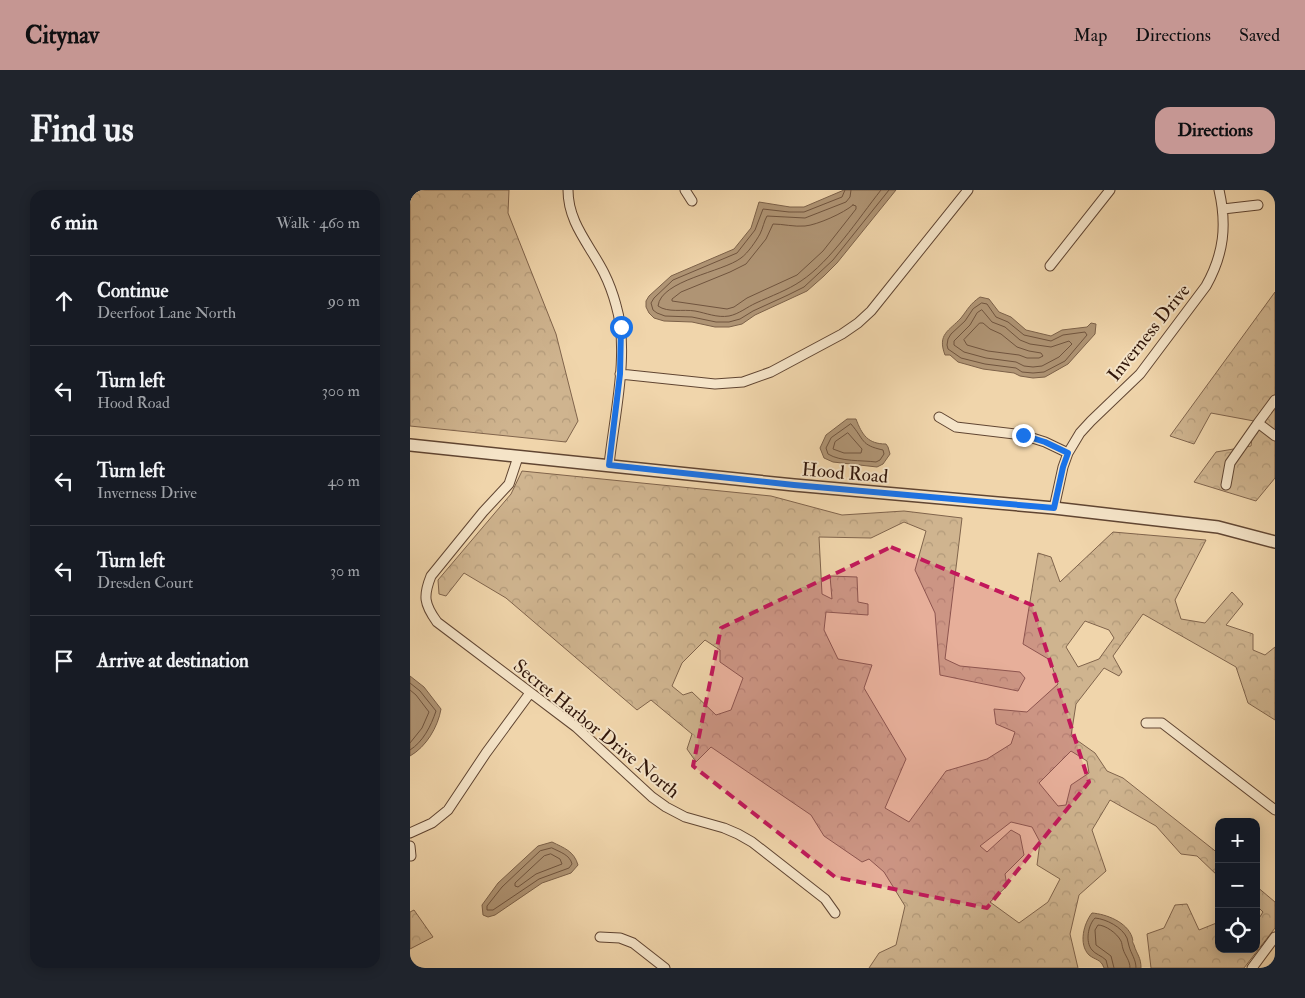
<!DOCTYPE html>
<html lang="en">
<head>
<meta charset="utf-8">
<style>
	:root { --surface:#171b24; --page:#20242c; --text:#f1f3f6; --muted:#9ea1a6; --line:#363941; --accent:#c59692 }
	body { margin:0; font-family:"IM FELL Double Pica",serif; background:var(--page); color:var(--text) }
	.controls { position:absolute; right:15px; bottom:15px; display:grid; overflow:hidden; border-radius:10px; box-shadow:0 2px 12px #0003 }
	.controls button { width:45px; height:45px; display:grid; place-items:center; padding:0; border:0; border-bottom:1px solid var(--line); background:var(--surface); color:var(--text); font:25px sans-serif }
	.stop { position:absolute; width:15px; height:15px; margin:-11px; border:4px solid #1a73e8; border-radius:50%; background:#fff }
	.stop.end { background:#1a73e8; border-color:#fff; box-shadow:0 1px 5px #0008 }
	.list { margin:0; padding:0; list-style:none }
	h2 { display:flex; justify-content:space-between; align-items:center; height:65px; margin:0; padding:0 20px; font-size:21px }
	h2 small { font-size:16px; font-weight:400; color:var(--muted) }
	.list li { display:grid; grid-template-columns:32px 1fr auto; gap:15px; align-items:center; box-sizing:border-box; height:90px; padding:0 20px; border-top:1px solid var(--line) }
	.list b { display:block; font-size:19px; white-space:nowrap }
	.list p { margin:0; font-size:16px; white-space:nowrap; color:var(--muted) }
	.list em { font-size:16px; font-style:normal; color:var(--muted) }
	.icon { flex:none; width:28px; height:28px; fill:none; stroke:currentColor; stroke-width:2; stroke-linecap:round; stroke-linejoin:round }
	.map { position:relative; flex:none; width:865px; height:778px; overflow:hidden; border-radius:15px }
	header { display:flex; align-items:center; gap:30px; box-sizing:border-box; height:70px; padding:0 25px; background:var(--accent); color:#111 }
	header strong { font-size:24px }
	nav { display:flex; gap:28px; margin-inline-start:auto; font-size:18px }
	.intro { display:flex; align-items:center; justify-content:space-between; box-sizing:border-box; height:120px; padding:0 30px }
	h1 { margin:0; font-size:35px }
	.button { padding:12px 22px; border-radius:15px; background:var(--accent); color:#111; font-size:18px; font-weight:700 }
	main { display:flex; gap:30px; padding:0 30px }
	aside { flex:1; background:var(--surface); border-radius:15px; box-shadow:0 2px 12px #0003 }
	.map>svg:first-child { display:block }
</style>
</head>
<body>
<header>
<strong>Citynav</strong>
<nav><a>Map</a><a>Directions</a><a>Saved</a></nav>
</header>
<div class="intro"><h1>Find us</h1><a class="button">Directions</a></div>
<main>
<aside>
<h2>6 min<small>Walk · 460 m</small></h2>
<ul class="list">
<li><svg class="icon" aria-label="ahead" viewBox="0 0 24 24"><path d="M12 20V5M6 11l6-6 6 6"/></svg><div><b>Continue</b><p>Deerfoot Lane North</p></div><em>90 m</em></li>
<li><svg class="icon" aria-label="left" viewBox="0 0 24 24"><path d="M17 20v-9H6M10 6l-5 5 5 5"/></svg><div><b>Turn left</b><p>Hood Road</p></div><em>300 m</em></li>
<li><svg class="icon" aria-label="left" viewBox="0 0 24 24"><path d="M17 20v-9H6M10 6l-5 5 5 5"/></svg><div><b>Turn left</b><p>Inverness Drive</p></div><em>40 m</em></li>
<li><svg class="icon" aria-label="left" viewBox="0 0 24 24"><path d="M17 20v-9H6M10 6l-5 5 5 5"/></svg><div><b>Turn left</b><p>Dresden Court</p></div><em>30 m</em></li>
<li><svg class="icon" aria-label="arrive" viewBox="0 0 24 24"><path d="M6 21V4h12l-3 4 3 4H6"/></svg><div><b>Arrive at destination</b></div></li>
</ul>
</aside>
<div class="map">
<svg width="865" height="778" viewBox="0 0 865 778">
	<defs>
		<pattern id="forest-crowns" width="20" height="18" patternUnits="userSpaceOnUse" patternTransform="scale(1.25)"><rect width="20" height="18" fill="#cfb48f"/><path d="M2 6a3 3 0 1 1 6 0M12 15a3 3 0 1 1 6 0" fill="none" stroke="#b29a7a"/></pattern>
	</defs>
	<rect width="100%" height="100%" fill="#f0d5ab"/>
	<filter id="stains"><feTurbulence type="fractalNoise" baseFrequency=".004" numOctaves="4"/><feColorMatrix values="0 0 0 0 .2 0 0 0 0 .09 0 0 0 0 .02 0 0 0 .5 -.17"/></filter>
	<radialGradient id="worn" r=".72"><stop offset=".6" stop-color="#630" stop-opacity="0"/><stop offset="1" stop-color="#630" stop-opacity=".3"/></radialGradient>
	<path fill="url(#forest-crowns)" stroke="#80644c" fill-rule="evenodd" d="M0,0H99L98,23L146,144L168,231L156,252L0,236Z
		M865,102V288L846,311L784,292L806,262L841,256L844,231L801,223L784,254L760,246Z
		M112,281L361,306L432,325L494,321L552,328L535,469L550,476L610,482L615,488L608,501L530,485L525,423L505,380L516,341L494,332L461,348L409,347L412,404L422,409L420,386L447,387L448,412L458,414V425L416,422L414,440L428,469L462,475L454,498L496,569L475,618L499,632L536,581L577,569L601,554L605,542L586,534L584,519L617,522L648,494L640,470L613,454L628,363L641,367L650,392L703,342L796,350L765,410L771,429L795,433L822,402L833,414L816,435L843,444V460L855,465L865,457V530L838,513L826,477L733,424L703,466L712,482L709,486L694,478L666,514L661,546L685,563L697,581L713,588L809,664V687L787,666L771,664L746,636L700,610L682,640L696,681L669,705L660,744L668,778H459L469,763L486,755L495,716L474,682L459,669L452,672L414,646L401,625L301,557L286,572L277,559L282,544L241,510L227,520L96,408L54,383L36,406L29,404L28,390L101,304ZM675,431L699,440L704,448L689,469L668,477L656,457ZM295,450L310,460V472L333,488L321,520L306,525L282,502L273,505L262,496L272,473ZM661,561L677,571L679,583L661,595L656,615L648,616L629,593ZM601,632L622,637L630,652L627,675L650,689L638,712L609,733L580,712L597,696L595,684L614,665L610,645L601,640L577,662L570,656Z
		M846,696L865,712V738L834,778H741L737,744L754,738L765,715L777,714L789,740L809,732V759H846V733L853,722L846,715Z
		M4,720L23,747L0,759V722Z"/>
	<path fill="#af9474" stroke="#7c6149" d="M434,0H486L427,73L414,86L397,101L345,125L332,134L319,137H305L282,132L254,131L244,128L239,123L236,117V111L239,106L261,86L324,59L341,38L349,12L380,17H394Z
		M570,107L579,109L589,122L601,127L616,140L641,146L652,140L677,137L681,133L686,134L685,144L658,174L635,187L623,188L610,186L604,183L573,179L548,172L540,165H535C527,144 539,141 551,128C558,119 560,114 570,107Z
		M437,229H446C452,245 458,254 476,254L478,257L480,264L473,274L467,277L423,272L414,268L410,258L416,245Z
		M0,486L14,497L31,519C28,537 16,557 0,566Z
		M142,652C154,658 164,661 168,675L161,683L132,693L85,725L78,727L73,725L72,715L88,693L128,656Z
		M682,723C696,724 717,732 722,747C724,753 721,749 724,755C727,765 731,767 731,778H694C691,769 685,770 679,765C668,754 674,733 682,723Z"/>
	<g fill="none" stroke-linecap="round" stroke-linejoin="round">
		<path stroke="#70543e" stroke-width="1" d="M435,0L432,7L394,22H379L353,19L345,40L327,63L263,90L244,108L241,113L243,120L247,123L255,126L282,127L306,132H319L330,129L343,121L378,105L394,97L423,70L479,0
			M441,0L440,7L436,12L395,28L357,26C354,31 353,38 350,44C346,51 338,63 331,68C313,82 251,90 248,116C258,123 273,119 285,121C296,123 307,128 319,126C329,124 337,117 346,113C361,106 378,100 391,91C421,71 448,29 471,0
			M443,15L446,16V19L413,61L387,85L337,108L324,117L317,119L262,111V109L271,102L320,82L336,74L356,49L363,34C373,34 384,37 395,36C407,35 434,23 443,15Z
			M572,113L577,114L586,127L598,132L614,145L641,151L653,145L675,142L677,145L655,171L634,182L623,183L612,182L606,178L575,174L551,168L538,159L537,155L538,149L541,144L555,131L563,119Z
			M572,120L582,132L595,137L610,150L620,154L641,157L659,151L662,154L649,167L632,176L623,177L614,176L606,172L576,168L554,162L544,155V151L560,135L567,123Z
			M570,133H573L580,139L591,144L607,157L619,161L631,163L633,166L629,168H617L609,165L578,161L557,155L554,150Z
			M441,234C455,250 450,255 473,260L474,264L470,270L466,272C451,270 431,272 418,264L416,258L421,248Z
			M438,243L452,259L451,263H434L423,259L425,252Z
			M0,493L10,501L26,521C21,536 13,552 0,560
			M0,500L6,505L19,522L12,538L0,553
			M142,658C150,662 160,665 162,674L159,678L129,689L83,720H77V716L92,697L130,661Z
			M141,664L150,669L152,674L126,684L108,697L105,696V693L134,666Z
			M698,778L696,770C692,766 685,764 682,760C675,752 678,735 685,728C696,729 712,737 717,748C718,751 718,753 719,756C721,764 726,769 726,778
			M704,778L701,766L686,755L685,740L688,735C695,735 707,743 711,751C712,753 712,756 713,759C715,766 720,770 720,778"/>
		<defs>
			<path id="minor" d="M158,0C158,33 180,55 194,83C199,93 203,104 206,115C220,162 204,227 199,275
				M275,0L282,11
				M813,19L848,15
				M640,76L700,0
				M210,184L305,194L333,192L361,182L432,144L448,133L461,121L558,0
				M865,210L848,233L865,246
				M529,227L546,237L613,245L635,252L658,263
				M108,267L99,294L73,322L21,386C13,406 14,414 27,432L166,537L242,607L256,617L275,627L314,638L328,644L342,652L415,709L425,723
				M816,295L820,273L848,233
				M644,318L653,277L658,263L670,243L681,231L730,184L796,96C814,64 817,35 809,0
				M736,533H752L865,620
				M0,643L22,633L38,620L76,563L120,503
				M0,656L1,666
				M190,747L210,748L223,753L255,778
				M842,778L865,747"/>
			<path id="tertiary" d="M0,255L384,295L644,318L808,337L865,352"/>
		</defs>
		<use href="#minor" stroke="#604532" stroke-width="11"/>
		<use href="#tertiary" stroke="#604532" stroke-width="14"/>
		<use href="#minor" stroke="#f5e4c8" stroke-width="9"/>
		<use href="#tertiary" stroke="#f5e4c8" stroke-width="11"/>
	</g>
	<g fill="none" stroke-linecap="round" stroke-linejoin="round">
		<path stroke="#1a73e8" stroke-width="6" d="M211,137L210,184L199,275L384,295L644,318L653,277L658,263L635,252L613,245"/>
	</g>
	<path fill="#c2185b" fill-opacity="0.2" stroke="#c2185b" stroke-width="4" stroke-dasharray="10 6" stroke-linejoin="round" d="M481,357L622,415L679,592L577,718L425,687L283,576L311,438Z"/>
	<g text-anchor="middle" stroke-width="4" stroke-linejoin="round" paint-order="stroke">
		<g font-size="19" fill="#301509" stroke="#f5e4c8">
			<text transform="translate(738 142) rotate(-51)" y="7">Inverness Drive</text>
			<text transform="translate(435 282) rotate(5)" y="7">Hood Road</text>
			<text transform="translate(187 538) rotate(39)" y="7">Secret Harbor Drive North</text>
		</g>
	</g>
	<rect width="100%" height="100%" filter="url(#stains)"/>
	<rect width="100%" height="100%" fill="url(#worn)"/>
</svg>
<div class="controls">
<button>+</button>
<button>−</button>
<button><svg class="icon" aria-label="locate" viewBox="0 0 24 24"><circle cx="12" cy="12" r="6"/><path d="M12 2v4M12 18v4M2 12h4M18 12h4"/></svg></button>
</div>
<div class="stop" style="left:211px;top:137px"></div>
<div class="stop end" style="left:613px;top:245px"></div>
</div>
</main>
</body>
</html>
